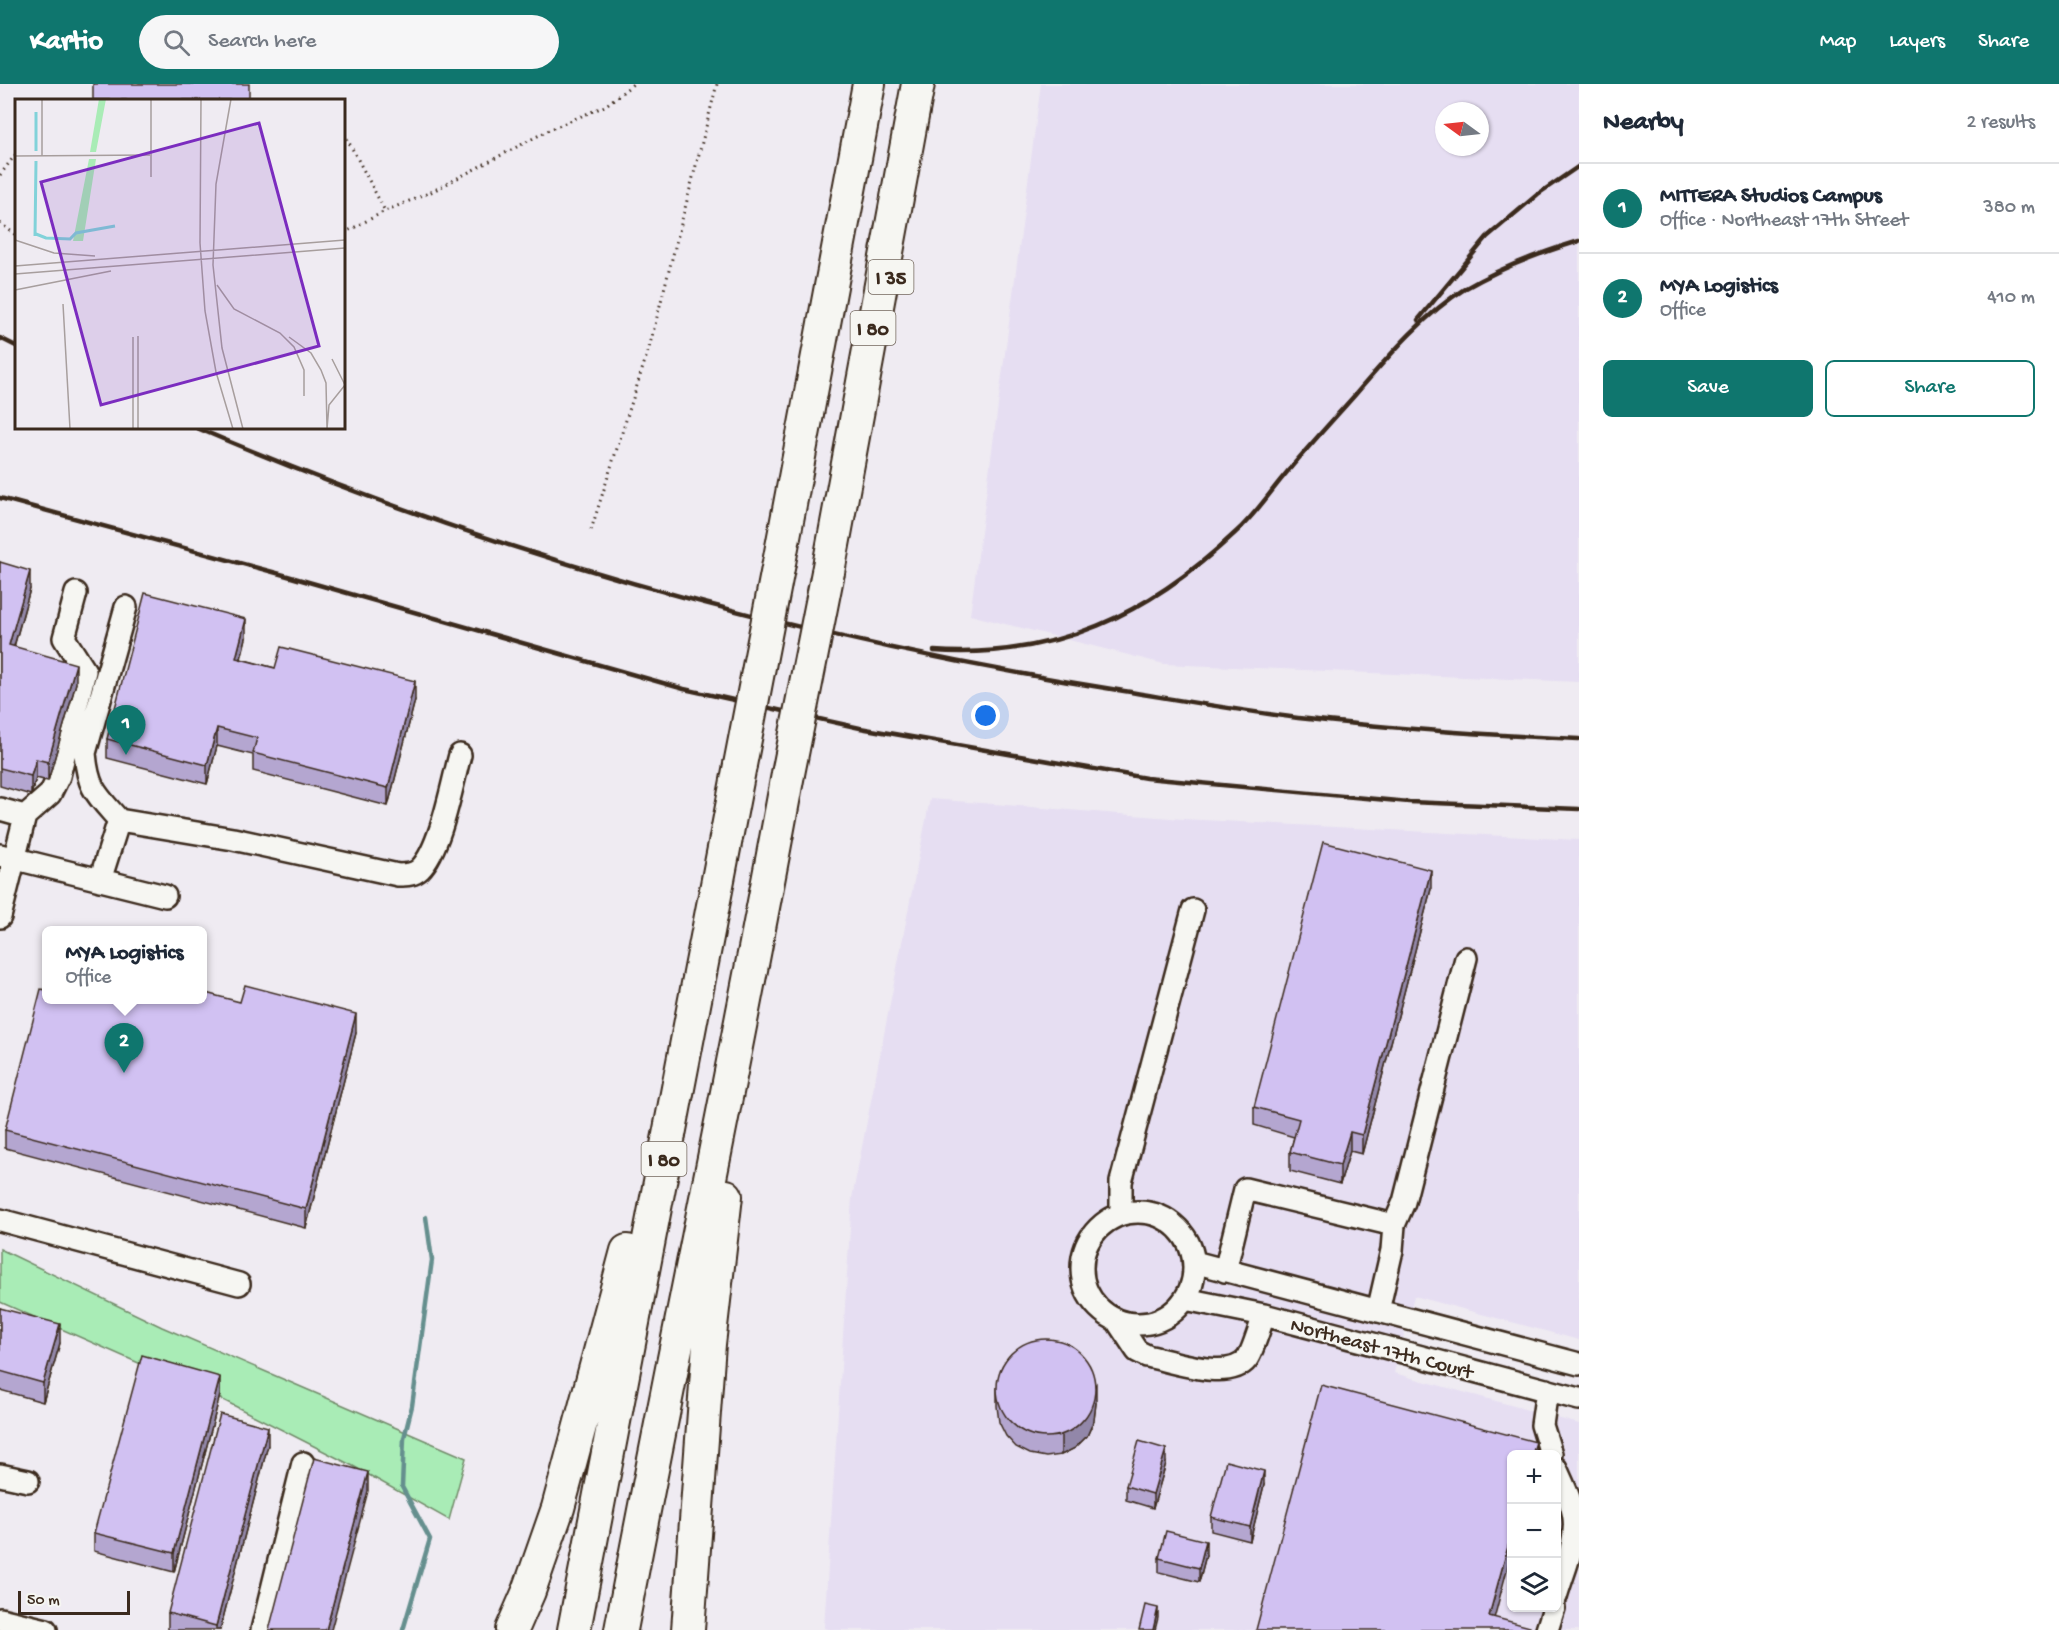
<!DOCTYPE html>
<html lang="en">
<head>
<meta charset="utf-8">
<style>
	:root { --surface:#fff; --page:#f6f6f7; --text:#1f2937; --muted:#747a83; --line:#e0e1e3; --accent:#0f766e }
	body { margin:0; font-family:"Gochi Hand",sans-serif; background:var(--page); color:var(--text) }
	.controls { position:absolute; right:18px; bottom:18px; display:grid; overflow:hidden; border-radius:9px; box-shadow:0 2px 4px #0004 }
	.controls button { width:54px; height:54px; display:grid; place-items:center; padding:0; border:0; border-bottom:2px solid var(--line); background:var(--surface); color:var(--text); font:30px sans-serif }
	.compass { position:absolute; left:1435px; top:18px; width:54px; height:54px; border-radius:50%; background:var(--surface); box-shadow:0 2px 4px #0004; rotate:285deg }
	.scale { position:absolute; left:18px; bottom:15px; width:112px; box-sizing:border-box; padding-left:6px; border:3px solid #3b2a1e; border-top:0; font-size:16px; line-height:21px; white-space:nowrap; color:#3b2a1e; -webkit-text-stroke:4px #f6f6f2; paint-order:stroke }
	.you { position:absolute; left:986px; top:632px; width:21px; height:21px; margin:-15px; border:4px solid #fff; border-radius:50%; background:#1a73e8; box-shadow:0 0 0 9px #1a73e833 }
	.badge { display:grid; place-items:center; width:39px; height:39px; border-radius:50%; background:var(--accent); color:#fff; font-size:20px; font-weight:700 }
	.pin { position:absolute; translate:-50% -50px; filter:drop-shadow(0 2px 3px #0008) }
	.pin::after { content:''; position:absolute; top:32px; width:21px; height:18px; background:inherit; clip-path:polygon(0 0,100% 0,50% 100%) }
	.popup { position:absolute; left:42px; top:842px; width:165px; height:78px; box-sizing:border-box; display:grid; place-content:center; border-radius:9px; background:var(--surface); filter:drop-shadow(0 2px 4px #0005); font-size:20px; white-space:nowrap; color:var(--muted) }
	.popup b { font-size:22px; color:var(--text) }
	.popup::after { content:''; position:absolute; left:50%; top:100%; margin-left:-12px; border:12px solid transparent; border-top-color:var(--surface) }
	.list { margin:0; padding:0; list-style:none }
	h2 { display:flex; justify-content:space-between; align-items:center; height:78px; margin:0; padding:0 24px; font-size:26px }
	h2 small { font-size:20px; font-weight:400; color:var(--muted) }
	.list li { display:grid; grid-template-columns:39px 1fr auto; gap:18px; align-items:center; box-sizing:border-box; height:90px; padding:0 24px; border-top:2px solid var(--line) }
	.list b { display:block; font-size:22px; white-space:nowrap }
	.list p { margin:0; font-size:20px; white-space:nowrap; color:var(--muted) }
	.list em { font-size:20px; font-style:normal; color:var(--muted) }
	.actions { display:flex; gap:12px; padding:18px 24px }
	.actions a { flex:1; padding:14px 0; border:2px solid var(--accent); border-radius:9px; text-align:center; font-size:21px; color:var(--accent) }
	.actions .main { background:var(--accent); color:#fff }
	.icon { flex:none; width:33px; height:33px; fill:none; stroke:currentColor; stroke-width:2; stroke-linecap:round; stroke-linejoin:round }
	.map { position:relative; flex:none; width:1579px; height:1546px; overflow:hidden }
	header { display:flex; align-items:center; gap:36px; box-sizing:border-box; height:84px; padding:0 30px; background:var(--accent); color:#fff }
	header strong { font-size:28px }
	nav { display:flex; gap:33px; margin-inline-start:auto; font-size:21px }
	.search { width:420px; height:54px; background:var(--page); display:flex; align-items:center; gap:15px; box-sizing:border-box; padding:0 21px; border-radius:33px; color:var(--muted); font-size:22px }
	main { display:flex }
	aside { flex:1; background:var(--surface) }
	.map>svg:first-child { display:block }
</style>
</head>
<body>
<header>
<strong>Kartio</strong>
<div class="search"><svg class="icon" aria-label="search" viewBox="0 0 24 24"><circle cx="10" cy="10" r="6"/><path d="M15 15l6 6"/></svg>Search here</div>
<nav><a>Map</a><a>Layers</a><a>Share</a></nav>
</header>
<main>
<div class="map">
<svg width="1579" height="1546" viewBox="0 0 1579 1546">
	<rect width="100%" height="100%" fill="#efebf2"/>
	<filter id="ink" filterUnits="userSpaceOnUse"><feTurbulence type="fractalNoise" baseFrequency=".0167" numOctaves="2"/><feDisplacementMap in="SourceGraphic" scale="12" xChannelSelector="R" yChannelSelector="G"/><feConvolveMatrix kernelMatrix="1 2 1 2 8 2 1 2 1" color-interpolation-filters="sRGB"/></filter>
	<g filter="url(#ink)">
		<path fill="#e6def2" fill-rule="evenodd" d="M1041,0H1579V598L1164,580L970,531ZM1444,27H1480V63H1444Z
			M930,715L1183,735L1579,756V1256L1414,1212L1394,1289L1579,1340V1546H833L824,1544L852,1114ZM1512,1370H1556V1524H1512Z"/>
		<path fill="#a9ecb6" stroke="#728b6a" stroke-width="1.5" d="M0,1165L162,1243L466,1374L449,1436L353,1382L225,1317L0,1218Z"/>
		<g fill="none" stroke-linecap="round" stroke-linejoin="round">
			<path stroke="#658f8e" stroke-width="4.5" d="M403,1546L430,1455L402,1403L404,1354L412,1322L432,1176L426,1133"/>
			<defs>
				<path id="minor" d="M0,725L25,732L0,833
					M25,732L50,710L59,692L85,587L64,554L76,509
					M119,736L233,755L398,791C406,791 414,791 420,785C441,764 452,700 460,671
					M0,771L165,812
					M100,796L119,736C96,710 88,705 85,669L126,523
					M1082 1184a56 56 0 1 1 112 0a56 56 0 1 1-112 0Z
					M1121,1129V1098L1193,826
					M0,1136L239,1200
					M1394,1141L1404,1118L1466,874
					M1194,1178L1579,1280
					M1225,1187L1245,1105L1394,1141L1392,1166L1378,1227
					M1185,1215L1264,1231L1579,1315
					M1117,1237L1137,1267L1147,1272C1172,1277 1229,1298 1247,1275C1253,1267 1260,1242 1264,1231
					M1547,1306L1542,1341L1551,1370
					M1556,1384C1563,1400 1572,1417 1574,1434C1577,1459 1563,1488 1556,1513
					M0,1391L28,1397
					M0,1535L46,1546
					M262,1546L303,1379
					M1547,1546L1554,1524"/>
				<path id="highway" d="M779,479L869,0
					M828,488L918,0
					M512,1546L529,1507L558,1424L627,1167
					M574,1546L740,681
					M621,1546C675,1260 736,976 788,690
					M688,1546L709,1260L726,1112"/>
			</defs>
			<use href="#minor" stroke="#3b2a1e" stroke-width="26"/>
			<use href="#highway" stroke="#3b2a1e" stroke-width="36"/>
			<path stroke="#3b2a1e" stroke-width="3" stroke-dasharray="1.5 4.5" stroke-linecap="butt" d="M344,49L385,127
				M0,91L16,70
				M0,139L16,151
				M344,149L385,127L431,108L551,45L605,22L633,0
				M591,446L649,264L717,0"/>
			<use href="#minor" stroke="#f6f6f2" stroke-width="21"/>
			<use href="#highway" stroke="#f6f6f2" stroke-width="32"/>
			<path stroke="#3b2a1e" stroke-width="4.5" d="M1418,236L1487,153L1538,110L1579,82
				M0,254L16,262
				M197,344C493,471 805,557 1124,607C1185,617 1246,628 1308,635C1398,645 1488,651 1579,655
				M0,414L284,491L684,605L860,644L1146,694L1409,718L1579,725
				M934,567C1056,575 1148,531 1236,448C1254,432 1268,411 1283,393C1306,365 1331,338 1355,311C1387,274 1424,230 1466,204C1502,183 1540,169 1579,157"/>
			<defs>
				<path id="highway-bridge" d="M740,681L779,479
					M788,690L828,488"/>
			</defs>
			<use href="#highway-bridge" stroke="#3b2a1e" stroke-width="36" stroke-linecap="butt"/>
			<use href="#highway-bridge" stroke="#f6f6f2" stroke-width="32"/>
		</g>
		<path fill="#b4a6d0" stroke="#3b2a1e" stroke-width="1.5" d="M0,478L30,505L14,563L76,599L48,697L36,694L31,711L0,702Z
			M246,554L241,575L275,584L415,616L388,722L253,687V671L217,662L207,700L107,674V655Z
			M1431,805L1362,1070L1350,1067L1340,1100L1290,1087V1068L1294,1053L1254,1041V1023Z
			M46,915L356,949L306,1144L5,1064V1046Z
			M0,1224L60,1259L43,1318L0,1306Z
			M997,1304L1096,1319L1094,1336L1087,1352L1075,1364L1061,1371L1046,1373L1030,1370L1016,1363L1006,1352L999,1338L997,1322Z
			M220,1311L174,1488L94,1467V1449Z
			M268,1361L220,1546H168V1529Z
			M1166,1379L1153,1424L1126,1416V1402Z
			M1264,1401L1250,1457L1211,1447V1433Z
			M1206,1471L1199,1498L1159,1488V1474Z"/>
		<path fill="#9287a9" stroke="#3b2a1e" stroke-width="1.5" d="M30,487V505L9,580V561Z
			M246,535V554L236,593V574Z
			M76,580V599L48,697V678Z
			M415,597V616L388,722V704Z
			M217,644V662L207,700V681Z
			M36,675V694L31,711V692Z
			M1431,786V805L1362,1070V1051Z
			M356,930V949L306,1144V1125Z
			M1350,1048V1067L1340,1100V1081Z
			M60,1240V1259L43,1318V1299Z
			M220,1293V1311L174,1488V1469Z
			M1096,1300V1319L1094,1336L1087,1352L1075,1364L1061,1371V1352Z
			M268,1343V1361L220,1546H216V1542Z
			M1536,1358V1371H1532Z
			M1166,1365V1379L1153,1424V1410Z
			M1264,1387V1401L1250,1457V1443Z
			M368,1388V1407L331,1546H326Z
			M1512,1448V1467L1491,1546L1489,1532Z
			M1206,1457V1471L1199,1498V1484Z
			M1158,1524V1534L1155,1546H1153Z"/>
		<path fill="#d1c1f2" stroke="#3b2a1e" stroke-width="1.5" d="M93,0H249V16H93Z
			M0,478L30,487L9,561L76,580L48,678L36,675L31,692L0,684Z
			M145,509L246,535L236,574L275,584L281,563L415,597L388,704L253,669L257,654L217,644L207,681L107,655Z
			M1323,758L1431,786L1362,1051L1350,1048L1340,1081L1290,1068L1299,1035L1254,1023Z
			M245,901L356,930L306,1125L5,1046L41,905L46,906V915H202V908L240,918Z
			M0,1224L60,1240L43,1299L0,1287Z
			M997 1304a49 49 0 1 1 98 0a49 49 0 1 1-98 0Z
			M142,1271L220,1293L174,1469L94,1449Z
			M1321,1301L1536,1358L1532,1371H1512V1448L1489,1532L1530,1543V1546H1256Z
			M220,1330L268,1343L216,1542L168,1529Z
			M1139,1357L1166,1365L1153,1410L1126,1402Z
			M314,1374L368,1388L326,1546H269Z
			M1226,1377L1264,1387L1250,1443L1211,1433Z
			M1166,1447L1206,1457L1199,1484L1159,1474Z
			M1145,1521L1158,1524L1153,1546H1139Z"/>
	</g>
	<g text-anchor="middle" stroke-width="4.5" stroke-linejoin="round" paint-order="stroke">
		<g fill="#f6f6f2" stroke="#73675e" stroke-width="1.5">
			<rect x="868.5" y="176" width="45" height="34" rx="4.5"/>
			<rect x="850.5" y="227" width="45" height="34" rx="4.5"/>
			<rect x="641.5" y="1058" width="45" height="34" rx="4.5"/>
		</g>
		<g font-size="20" font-weight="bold" fill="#3b2a1e">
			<text x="891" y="200">I 35</text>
			<text x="873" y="251">I 80</text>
			<text x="664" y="1082">I 80</text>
		</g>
		<g font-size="21" fill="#3b2a1e" stroke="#f6f6f2">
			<text transform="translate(1382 1263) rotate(15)" y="7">Northeast 17th Court</text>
		</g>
	</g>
	<g transform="translate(15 15)">
		<rect width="330" height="330" fill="#efebf2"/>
		<path d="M84,0H91L81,53H75ZM74,60H81L68,142H58Z" fill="#a9ecb6"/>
		<path fill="none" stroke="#81d2d9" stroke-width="3" d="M21,52V13M21,135L31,139L55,140L61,134L100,127M20,137L21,62"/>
		<path fill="none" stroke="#a79e9d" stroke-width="1.5" d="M27,0V57M186,0L185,144L190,212L201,273L218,330M216,0L201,85L198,166L207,249L228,330M0,57L135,56M136,78V0M0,141L39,154L80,157M0,167L330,141M0,175L330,149M202,186L219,210L265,234L279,248L289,271V297M0,191L96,172M48,205L55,330M123,237V330M118,238V330M274,238L296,254L306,271L311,284L312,330M317,260L330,286M312,330L314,306L330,286"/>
		<path fill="#7b2cbf" fill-opacity="0.15" stroke="#7b2cbf" stroke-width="3" d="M244,24L304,247L86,306L26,83Z"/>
		<rect width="330" height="330" fill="none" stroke="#3b2a1e" stroke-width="3"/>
	</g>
</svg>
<div class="controls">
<button>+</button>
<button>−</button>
<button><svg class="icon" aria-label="layers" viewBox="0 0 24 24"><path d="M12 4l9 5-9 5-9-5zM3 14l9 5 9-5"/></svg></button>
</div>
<svg class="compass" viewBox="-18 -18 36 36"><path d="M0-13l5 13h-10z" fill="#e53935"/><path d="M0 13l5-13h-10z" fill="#747a83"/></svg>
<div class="scale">50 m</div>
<div class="you"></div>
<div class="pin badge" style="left:126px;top:671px">1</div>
<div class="pin badge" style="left:124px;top:989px">2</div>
<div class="popup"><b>MYA Logistics</b>Office</div>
</div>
<aside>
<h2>Nearby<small>2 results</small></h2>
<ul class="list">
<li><span class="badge">1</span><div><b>MITTERA Studios Campus</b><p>Office · Northeast 17th Street</p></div><em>380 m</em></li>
<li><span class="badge">2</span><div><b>MYA Logistics</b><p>Office</p></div><em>410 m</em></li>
</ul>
<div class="actions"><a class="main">Save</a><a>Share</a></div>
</aside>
</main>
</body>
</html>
